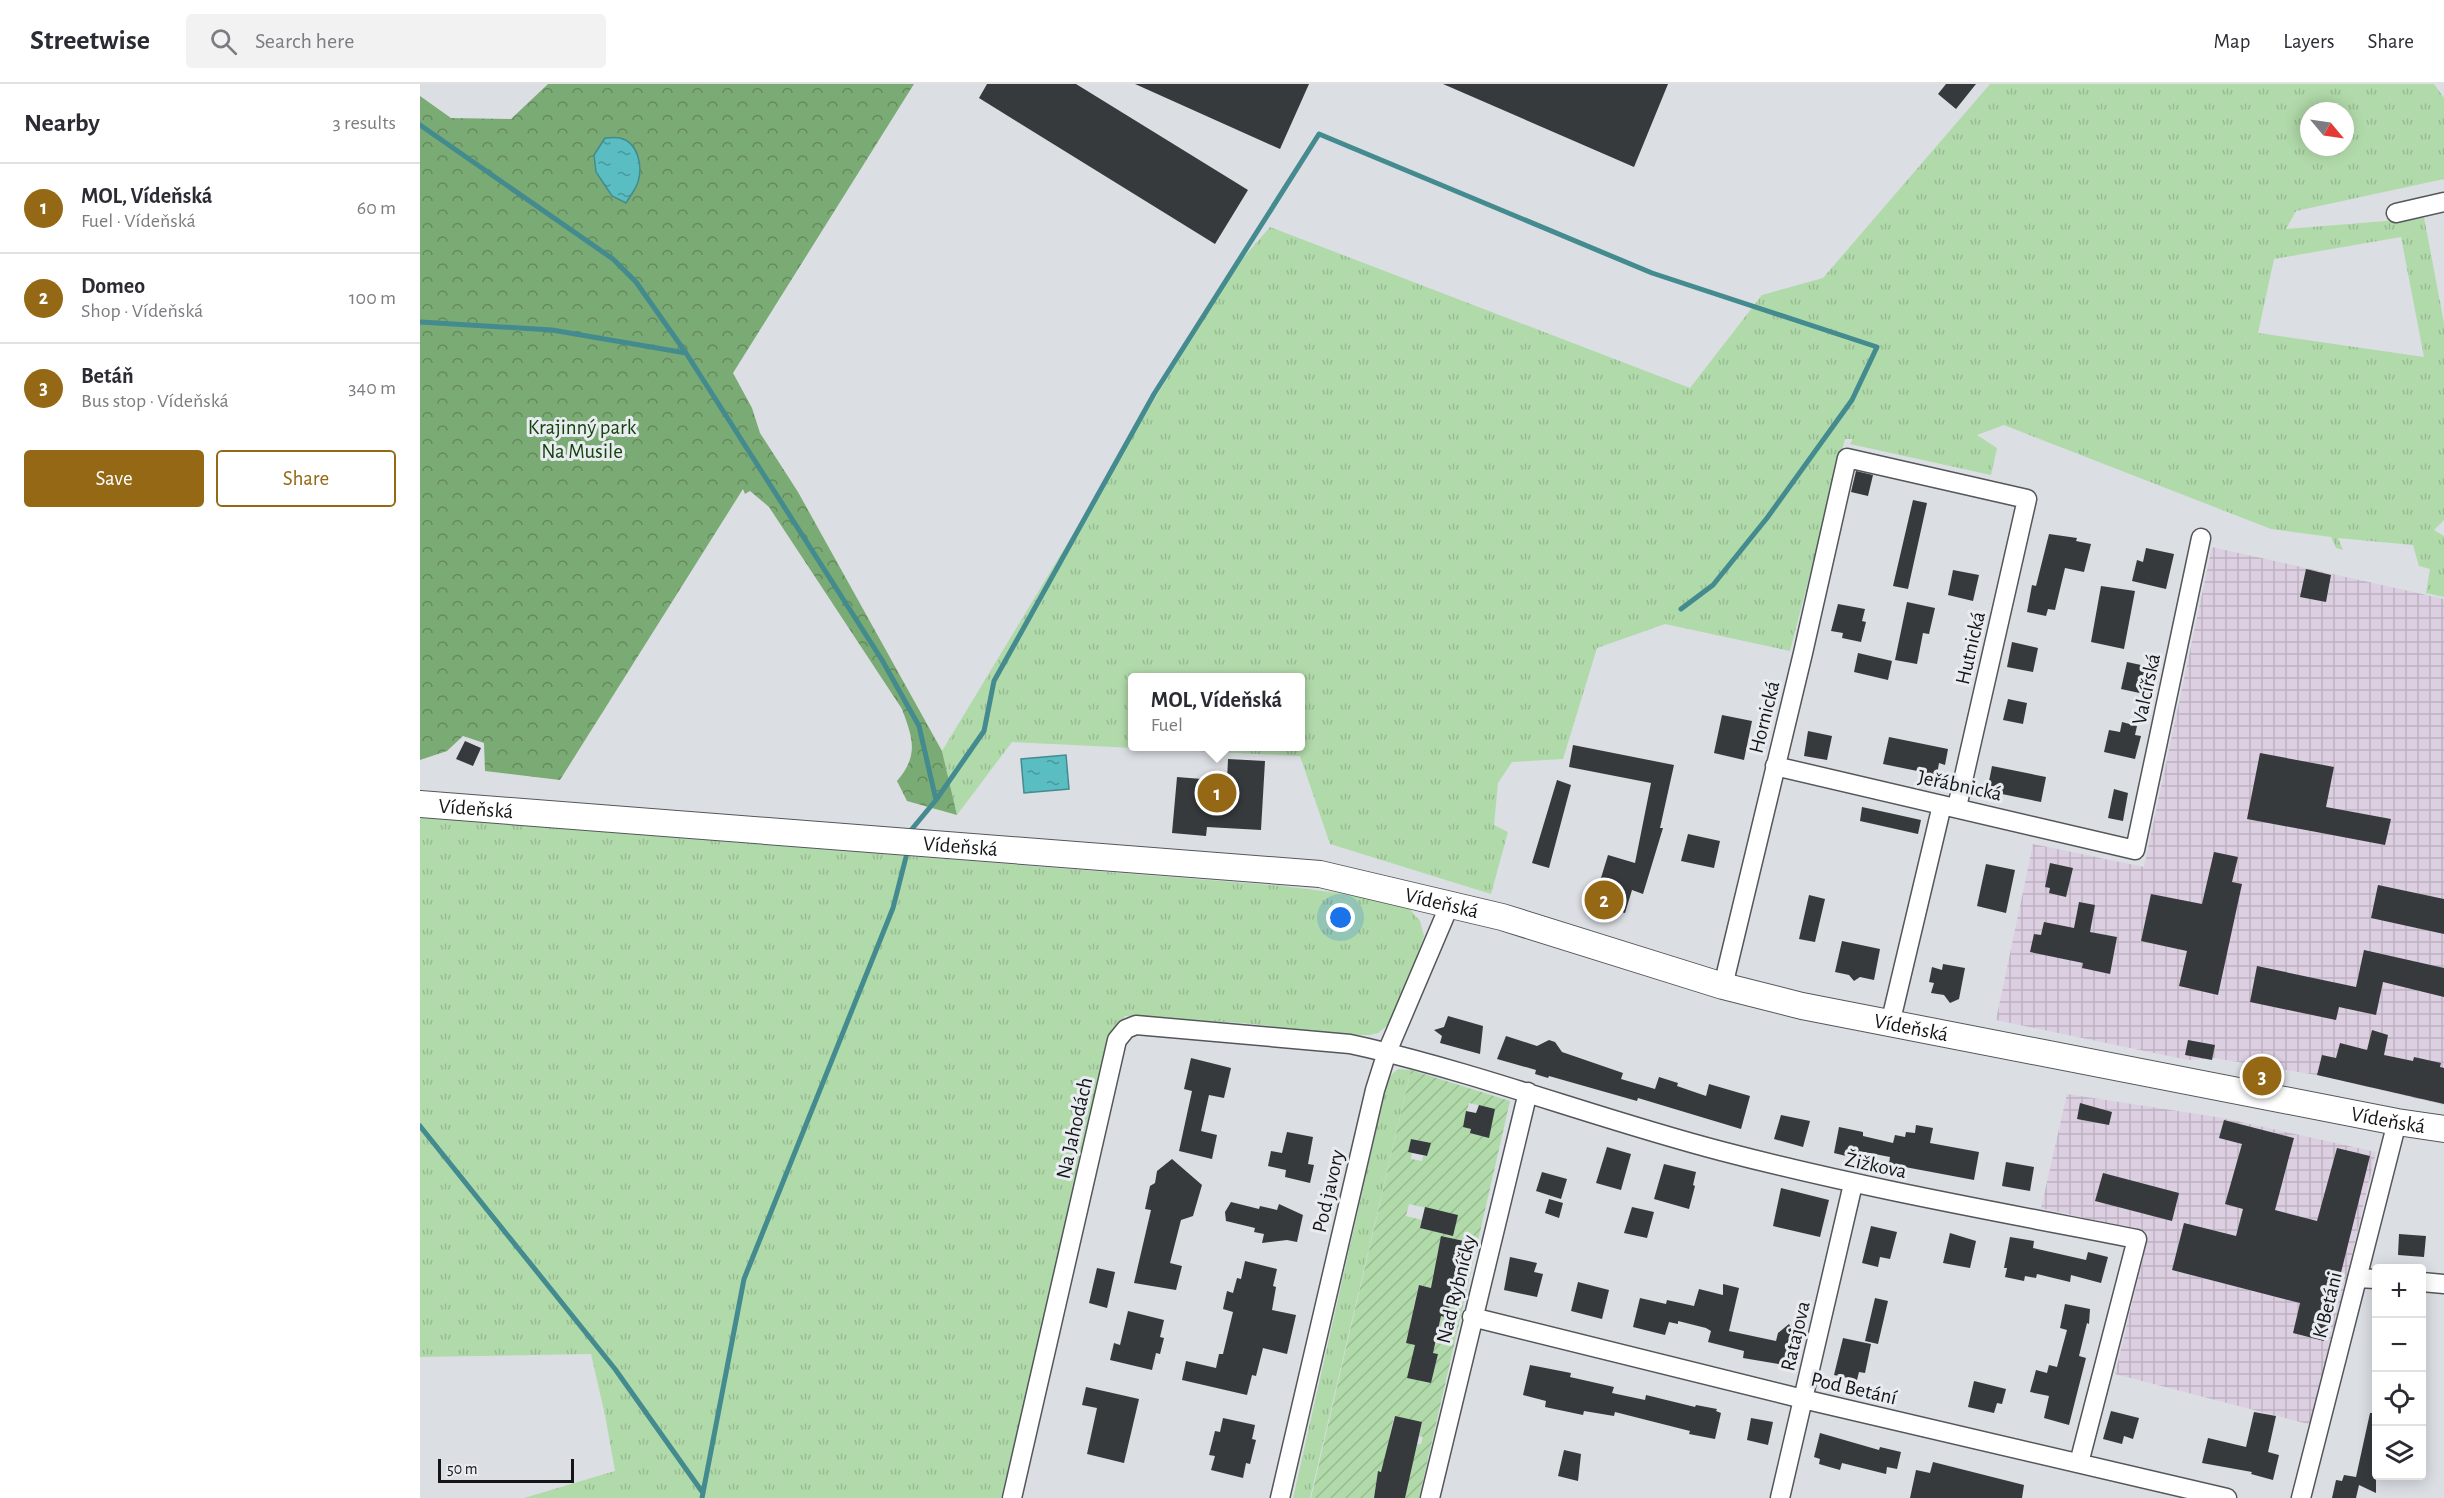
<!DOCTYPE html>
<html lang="en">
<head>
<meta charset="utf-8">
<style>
	:root { --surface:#fff; --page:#f2f2f3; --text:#2b2b33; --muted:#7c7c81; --line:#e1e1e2; --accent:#946814 }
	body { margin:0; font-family:"Alegreya Sans",sans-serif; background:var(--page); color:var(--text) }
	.controls { position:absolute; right:18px; bottom:18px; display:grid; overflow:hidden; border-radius:6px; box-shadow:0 3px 15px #0003 }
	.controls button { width:54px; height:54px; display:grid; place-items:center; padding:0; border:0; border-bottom:2px solid var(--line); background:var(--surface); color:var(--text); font:30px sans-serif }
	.compass { position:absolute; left:1880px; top:18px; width:54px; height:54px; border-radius:50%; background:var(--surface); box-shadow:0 3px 15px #0003; rotate:119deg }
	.scale { position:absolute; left:18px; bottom:15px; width:136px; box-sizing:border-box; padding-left:6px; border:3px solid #141517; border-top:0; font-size:16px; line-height:21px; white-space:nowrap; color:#141517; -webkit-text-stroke:4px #e8ecf0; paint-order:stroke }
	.you { position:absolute; left:921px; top:834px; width:21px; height:21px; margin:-15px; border:4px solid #fff; border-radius:50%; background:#1a73e8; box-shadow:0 0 0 9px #1a73e833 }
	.badge { display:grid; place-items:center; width:39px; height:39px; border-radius:50%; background:var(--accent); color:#fff; font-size:20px; font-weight:700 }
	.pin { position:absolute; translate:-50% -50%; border:3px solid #fff; box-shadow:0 2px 6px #0006 }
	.popup { position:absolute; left:708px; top:589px; width:177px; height:78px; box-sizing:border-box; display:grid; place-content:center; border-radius:6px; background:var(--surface); filter:drop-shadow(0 2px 4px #0005); font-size:20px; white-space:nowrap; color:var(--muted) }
	.popup b { font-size:22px; color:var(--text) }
	.popup::after { content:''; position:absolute; left:50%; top:100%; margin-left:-12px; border:12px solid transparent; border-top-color:var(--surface) }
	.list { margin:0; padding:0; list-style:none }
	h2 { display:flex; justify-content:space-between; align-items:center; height:78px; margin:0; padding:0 24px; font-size:26px }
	h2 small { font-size:20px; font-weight:400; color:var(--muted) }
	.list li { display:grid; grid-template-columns:39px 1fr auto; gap:18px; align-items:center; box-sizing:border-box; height:90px; padding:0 24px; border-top:2px solid var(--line) }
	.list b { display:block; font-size:22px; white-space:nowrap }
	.list p { margin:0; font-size:20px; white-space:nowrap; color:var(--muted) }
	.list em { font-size:20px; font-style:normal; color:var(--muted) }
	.actions { display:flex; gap:12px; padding:18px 24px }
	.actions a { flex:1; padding:14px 0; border:2px solid var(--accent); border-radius:6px; text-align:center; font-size:21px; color:var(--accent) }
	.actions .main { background:var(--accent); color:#fff }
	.icon { flex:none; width:33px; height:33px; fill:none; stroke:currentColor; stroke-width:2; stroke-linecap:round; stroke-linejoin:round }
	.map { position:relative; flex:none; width:2024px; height:1414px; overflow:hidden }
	header { display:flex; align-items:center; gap:36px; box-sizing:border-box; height:84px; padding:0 30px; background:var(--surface); border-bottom:2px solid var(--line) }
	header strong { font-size:28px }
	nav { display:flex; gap:33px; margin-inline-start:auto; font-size:21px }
	.search { width:420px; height:54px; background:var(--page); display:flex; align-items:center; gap:15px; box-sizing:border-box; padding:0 21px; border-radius:6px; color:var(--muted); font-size:22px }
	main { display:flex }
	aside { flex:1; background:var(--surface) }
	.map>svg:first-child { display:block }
</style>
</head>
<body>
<header>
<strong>Streetwise</strong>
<div class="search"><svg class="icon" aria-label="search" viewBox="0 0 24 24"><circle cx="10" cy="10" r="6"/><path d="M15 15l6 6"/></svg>Search here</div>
<nav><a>Map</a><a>Layers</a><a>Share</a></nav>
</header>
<main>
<aside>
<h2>Nearby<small>3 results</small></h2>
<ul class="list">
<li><span class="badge">1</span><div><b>MOL, Vídeňská</b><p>Fuel · Vídeňská</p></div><em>60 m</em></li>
<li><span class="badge">2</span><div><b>Domeo</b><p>Shop · Vídeňská</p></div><em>100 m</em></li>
<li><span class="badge">3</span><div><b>Betáň</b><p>Bus stop · Vídeňská</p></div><em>340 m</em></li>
</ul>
<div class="actions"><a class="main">Save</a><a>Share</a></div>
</aside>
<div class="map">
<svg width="2024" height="1414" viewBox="0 0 2024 1414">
	<defs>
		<pattern id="industrial-grid" width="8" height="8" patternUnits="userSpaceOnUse" patternTransform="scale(1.5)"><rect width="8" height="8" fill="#dccfe2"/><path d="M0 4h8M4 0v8" fill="none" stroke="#bcb1c1"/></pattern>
		<pattern id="grass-tufts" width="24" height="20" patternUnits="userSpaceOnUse" patternTransform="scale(1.5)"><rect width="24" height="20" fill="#b1daaa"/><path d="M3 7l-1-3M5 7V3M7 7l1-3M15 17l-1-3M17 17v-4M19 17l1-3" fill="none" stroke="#97ba92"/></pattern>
		<pattern id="forest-crowns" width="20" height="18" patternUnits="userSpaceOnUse" patternTransform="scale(1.5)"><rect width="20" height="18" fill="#7bab74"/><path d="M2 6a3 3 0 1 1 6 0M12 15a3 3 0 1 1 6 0" fill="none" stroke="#648a5e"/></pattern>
		<pattern id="garden-furrows" width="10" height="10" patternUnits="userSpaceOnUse" patternTransform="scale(1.5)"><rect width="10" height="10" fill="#b1daaa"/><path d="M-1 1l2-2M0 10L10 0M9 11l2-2" fill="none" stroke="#97ba92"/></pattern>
		<pattern id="water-ripples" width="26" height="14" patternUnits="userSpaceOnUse" patternTransform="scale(1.5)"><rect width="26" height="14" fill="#59bdc2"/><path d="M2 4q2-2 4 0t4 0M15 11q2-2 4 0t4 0" fill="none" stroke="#48989d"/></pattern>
	</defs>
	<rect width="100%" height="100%" fill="#dbdee3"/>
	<path fill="url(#industrial-grid)" d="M1792,463L2024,515V1021L1897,991L1794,974L1768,976L1576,936L1613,760L1724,783Z
		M1647,1010L1803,1034L1956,1068L1892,1341L1695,1290L1729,1149L1621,1124Z"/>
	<path fill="url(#grass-tufts)" fill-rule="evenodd" d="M1570,0H2014L2024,14V95L1876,127L1866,145L1966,137L2003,128L2024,239V436L2014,446L2024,452V513L2006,509L2010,485L1999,482L1993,461L1918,454L1923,466L1916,464L1911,453L1851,445L1584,341L1557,351L1577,364L1571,391L1430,360L1433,355H1425L1370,567L1245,540L1177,564L1143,675L1092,678L1078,699L1074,741L1088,748L1071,810L910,760L880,672L592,658L537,731L522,667L812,187L850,143L1270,304L1342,211L1403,194ZM1889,27H1925V63H1889ZM1981,153L2004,273L1838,249L1854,175ZM713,594H881V662H713Z
		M0,733L863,802L934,811L986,821L1000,837L1004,852L988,897L968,941L958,949L949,951H932L822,939L705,932L692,950L581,1414H104L195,1387L185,1331L171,1270L0,1273Z
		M978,985L991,986L890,1414H873L968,994Z"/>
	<path fill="url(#forest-crowns)" d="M128,0H494L313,289L332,324L340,349L378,408L522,667L537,731L487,717L477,697C499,671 493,655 482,625L349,423L330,407L325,410L323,405L140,696L65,687L64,659L43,652L27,667L0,676V12L31,34L91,35Z"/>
	<path fill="url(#garden-furrows)" fill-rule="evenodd" d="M991,986L1090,1017L999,1414H983L971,1390L958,1387L954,1414H891ZM1049,1019L1075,1025L1051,1045L1043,1042ZM991,1055L1010,1059L1007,1072H1003L1002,1077L991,1075L992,1069L988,1068ZM989,1120L1038,1131L1016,1140L1014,1147L1000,1144L1002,1136L986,1132ZM1022,1152L1044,1157L1039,1180L1016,1175ZM999,1201L1011,1204L1026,1234L1021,1232L1018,1247L995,1241L993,1225ZM1009,1268L1018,1270L1011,1299L988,1294ZM974,1332L1002,1339L999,1352L1003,1353L1001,1360H997L995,1369L968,1362Z"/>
	<path fill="url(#water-ripples)" stroke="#448b8f" stroke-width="1.5" d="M185,54C189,54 196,53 200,54C218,58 223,82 218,98C216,105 210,112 206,119L192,112L176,88L174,71Z
		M646,671L649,705L604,709L601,675Z"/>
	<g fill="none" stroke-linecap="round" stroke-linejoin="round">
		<path stroke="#448b8f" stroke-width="5" d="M0,41L193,175L216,198L266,269
			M0,238L132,246L266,269L462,576L499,642L516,716
			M492,745L516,716L564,647L574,597L734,310L899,50L1232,189L1457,263L1432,316L1347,434L1293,501L1261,525
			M0,1042L195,1285L283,1409
			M282,1414L324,1195L473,824L486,773"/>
	</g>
	<path fill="#373a3d" d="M567,0H656L828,106L795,160L559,14Z
		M715,0H889L860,65Z
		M1023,0H1248L1214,83Z
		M1526,0H1556L1536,25L1518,10Z
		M1436,387L1453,391L1448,412L1431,408Z
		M1493,416L1507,419L1488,505L1473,502Z
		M1629,450L1657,454L1656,457L1671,460L1664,488L1645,484L1635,526L1628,525L1626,532L1607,528L1612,501L1616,502Z
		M1726,464L1754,470L1746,505L1712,497L1717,476L1723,478Z
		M1886,485L1911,491L1906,518L1880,513Z
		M1533,486L1559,491L1553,517L1528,511Z
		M1681,502L1715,507L1704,565L1671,558Z
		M1487,518L1515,524L1509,550L1503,549L1497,580L1475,576Z
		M1418,520L1445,525L1442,537L1446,538L1441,558L1422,554L1423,549L1411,547Z
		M1592,558L1618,564L1613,588L1587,583Z
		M1438,569L1472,577L1468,596L1434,588Z
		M1707,578L1735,584L1729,611L1701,605Z
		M1588,615L1607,619L1603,640L1583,636Z
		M1302,631L1332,637L1324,676L1294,669Z
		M1702,638L1717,642L1715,651L1721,652L1715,675L1684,668L1689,646L1700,648Z
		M1388,647L1412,652L1407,676L1384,672Z
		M1469,653L1528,665L1525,681L1519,679L1517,691L1463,680Z
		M45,657L61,664L53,682L36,675Z
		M1153,661L1254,681L1240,744H1243L1223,810L1212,806L1205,829L1173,820L1188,771L1215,779L1231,699L1149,683Z
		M1840,669L1914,683L1906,723L1971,735L1965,761L1827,735Z
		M808,675L845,677L841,746L787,743L786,752L752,749L757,693L807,697Z
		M1572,682L1626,693L1621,718L1567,707Z
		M1137,696L1151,701L1129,784L1112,779Z
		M1694,705L1708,709L1703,737L1688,734Z
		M1442,723L1501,736L1498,750L1440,737Z
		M1268,750L1300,757L1294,784L1261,777Z
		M1794,768L1818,773L1812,798L1822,800L1798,911L1759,902L1767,867L1721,857L1731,810L1782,820Z
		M1630,779L1653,784L1646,813L1629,809L1630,804L1625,803Z
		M1566,780L1595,786L1586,829L1557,822Z
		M1958,801L2024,815V850L1951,834Z
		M1389,811L1405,815L1395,858L1379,855Z
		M1659,818L1675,821L1670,848L1697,853L1690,890L1662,884L1663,879L1610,868L1614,850L1621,851L1624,838L1654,844Z
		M1422,857L1460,865L1454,896L1440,893L1434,897L1429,891L1415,888Z
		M1944,866L2024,884V913L1963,898L1956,931L1919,923L1916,936L1830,918L1837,882L1936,903Z
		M1523,880L1545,884L1539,915L1530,919L1524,911L1511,909L1514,899L1509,898L1512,883L1522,886Z
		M1028,932L1063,942L1060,970L1020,959L1022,952L1014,946L1024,943Z
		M1952,946L1968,951L1964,971L1993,977L1994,973L2021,979L2020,983L2024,984V1020L1897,991L1902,971L1916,974L1920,959L1947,966Z
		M1086,952L1117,962L1129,956L1135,958L1142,968L1203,989L1201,995L1235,1005L1239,993L1258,999L1257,1002L1286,1012L1289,1000L1330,1012L1321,1045L1218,1014L1217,1017L1129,992L1128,994L1115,990L1116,986L1077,975Z
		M1768,956L1795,961L1792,976L1765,971Z
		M771,974L811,984L804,1014L789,1011L781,1047L797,1051L792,1075L759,1067L772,1007L764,1005Z
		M1660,1019L1692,1028L1689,1041L1657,1035Z
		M1059,1021L1075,1025L1069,1054L1050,1049L1051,1045L1043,1043L1046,1027L1056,1029Z
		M1361,1031L1390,1037L1383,1063L1354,1055Z
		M1804,1036L1874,1054L1855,1126L1897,1137L1917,1064L1950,1072L1904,1257L1873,1249L1880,1219L1752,1186L1764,1139L1816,1152L1823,1125L1805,1120L1822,1060L1799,1054Z
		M1496,1041L1513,1044L1510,1059L1559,1068L1554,1096L1469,1080L1470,1073L1439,1067L1438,1075L1414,1069L1419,1043L1443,1048V1052L1473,1059L1475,1051L1485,1053L1486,1048L1495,1049Z
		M867,1048L893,1053L888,1080L894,1081L890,1099L865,1093L866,1086L848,1082L851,1067L862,1069Z
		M991,1055L1011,1059L1007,1072L988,1068Z
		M1187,1063L1211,1070L1201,1106L1176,1099Z
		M752,1075L782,1101L773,1132L761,1136L750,1179L762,1182L756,1206L714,1199L731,1126L725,1125L730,1102L735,1099L737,1087Z
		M1586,1078L1614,1083L1610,1107L1582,1102Z
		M1244,1080L1276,1088L1273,1101L1275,1102L1269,1125L1234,1115Z
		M1122,1088L1147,1095L1141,1115L1116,1107Z
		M1683,1089L1759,1109L1752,1137L1675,1117Z
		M1361,1104L1409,1116L1400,1153L1353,1142Z
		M1129,1115L1143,1119L1139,1134L1125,1129Z
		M811,1118L839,1125L840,1122L857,1126L859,1120L883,1131L877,1158L867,1156L842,1159L844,1150L834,1148L835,1144L806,1137L805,1128Z
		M1005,1123L1038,1131L1033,1152L1000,1144Z
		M1212,1123L1234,1128L1227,1154L1204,1149Z
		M1451,1142L1477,1148L1470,1175L1460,1173L1458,1183L1442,1179Z
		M1530,1149L1556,1157L1550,1184L1523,1179Z
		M1979,1150L2006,1152L2004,1173L1978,1171Z
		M1021,1152L1044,1157L1027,1234L1021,1232L1013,1269L1018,1270L1011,1299L987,1294L995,1261L986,1259L999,1201L1011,1204Z
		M1590,1153L1614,1157L1613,1164L1666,1176L1668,1168L1688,1173L1681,1199L1651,1191L1650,1198L1617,1190L1616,1194L1605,1192L1604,1197L1585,1193L1587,1184H1584Z
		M1090,1173L1117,1179L1114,1188L1123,1190L1117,1213L1084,1206Z
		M825,1177L857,1185L853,1202L856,1203L852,1226L876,1231L867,1270L843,1264L836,1292L832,1291L827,1311L762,1296L766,1277L796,1284L799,1270H803L813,1228L803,1225L807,1207L813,1209L817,1194L821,1195Z
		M677,1184L695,1188L687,1224L669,1219Z
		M1158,1198L1189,1206L1182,1235L1151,1227Z
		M1303,1200L1319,1204L1309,1247L1356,1257L1358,1249L1369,1240L1376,1252L1370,1282L1323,1274L1324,1267L1288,1258L1291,1247L1286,1244L1258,1237V1240L1249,1238L1245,1251L1213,1243L1220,1214L1246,1220L1247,1216L1274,1222L1279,1205L1303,1211Z
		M1455,1214L1468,1217L1458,1260L1445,1257Z
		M1645,1220L1670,1225L1669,1240L1667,1239L1659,1272L1666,1274L1649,1341L1624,1334L1629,1312L1610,1308L1616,1286L1627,1289L1629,1281L1637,1283L1647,1246L1640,1244Z
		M708,1227L744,1236L740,1253L744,1254L740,1270L736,1269L732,1286L690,1276L694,1259L700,1261Z
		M1423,1254L1451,1260L1445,1289L1439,1288L1437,1296L1414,1291Z
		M1110,1281L1151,1289L1150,1293L1194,1303L1192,1309L1225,1316L1226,1311L1275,1323L1276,1321L1297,1325L1296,1327L1301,1329L1295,1355L1269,1350L1270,1347L1195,1328L1194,1332L1164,1327L1163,1331L1125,1323L1126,1317L1103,1311Z
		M1554,1297L1586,1305L1582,1320L1577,1319L1574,1329L1548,1323Z
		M666,1303L719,1315L704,1379L667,1370L677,1324L662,1321Z
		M1691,1327L1719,1334L1713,1355L1704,1352L1702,1360L1683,1355Z
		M1834,1328L1856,1332L1848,1368L1859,1371L1853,1396L1831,1390L1832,1388L1782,1379L1788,1354L1826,1363Z
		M1950,1329H1956V1409L1939,1401L1936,1414H1912L1916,1396L1922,1397L1924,1391L1936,1393Z
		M975,1332L1002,1338L985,1414H954L958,1387L961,1388Z
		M803,1334L835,1341L832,1355L836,1356L830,1380L826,1379L823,1394L791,1386L795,1372L789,1371L795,1347L800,1348Z
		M1331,1334L1353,1338L1348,1361L1327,1356Z
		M1400,1349L1459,1366L1460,1363L1481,1368L1477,1385L1467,1383L1466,1390L1422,1379L1420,1386L1399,1380L1400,1375L1394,1373Z
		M1144,1366L1161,1370L1158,1397L1138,1392Z
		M1513,1378L1604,1401L1602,1414H1490L1496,1386L1510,1389Z"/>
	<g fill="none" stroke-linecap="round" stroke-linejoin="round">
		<defs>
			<path id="street" d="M1976,129L2024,118
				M1355,682L1715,766L1781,454
				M1303,902L1383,569L1427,374L1607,415L1537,723
				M1470,940L1522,721
				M1937,1194L1956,1195
				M2002,1198L2024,1200
				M1052,1233L1383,1315L1807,1414
				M592,1414L697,956L706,945L716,941L930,960L948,964C1067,992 1182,1036 1301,1067C1438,1103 1578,1128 1717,1155L1659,1379
				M860,1414L955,1006L967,968L1030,820
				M1010,1414L1108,1008
				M1360,1414L1433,1100
				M1881,1414L1977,1038"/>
			<g id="secondary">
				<path id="s1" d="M0,720L900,790L1082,833L1303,902L1382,922L1977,1038L2024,1045"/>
			</g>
		</defs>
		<use href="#street" stroke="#53575a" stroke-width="21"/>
		<use href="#secondary" stroke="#53575a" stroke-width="28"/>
		<use href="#street" stroke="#fff" stroke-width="18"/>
		<use href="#secondary" stroke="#fff" stroke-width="26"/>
	</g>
	<g text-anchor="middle" stroke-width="6" stroke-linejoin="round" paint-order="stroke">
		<g font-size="21" fill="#14440c" stroke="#e8ecf0">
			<text x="162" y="350">Krajinný park<tspan x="162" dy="24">Na Musile</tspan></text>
		</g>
		<g font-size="21" fill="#141517" stroke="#e8ecf0">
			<text transform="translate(1550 564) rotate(-77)" y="7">Hutnická</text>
			<text transform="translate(1726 605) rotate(-78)" y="7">Valcířská</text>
			<text transform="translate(1344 633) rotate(-76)" y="7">Hornická</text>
			<text transform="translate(1540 701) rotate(12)" y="7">Jeřábnická</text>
			<text dy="7" stroke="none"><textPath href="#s1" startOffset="56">Vídeňská</textPath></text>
			<text dy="7" stroke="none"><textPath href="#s1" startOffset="542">Vídeňská</textPath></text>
			<text dy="7" stroke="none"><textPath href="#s1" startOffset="1028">Vídeňská</textPath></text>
			<text dy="7" stroke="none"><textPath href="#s1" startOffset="1514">Vídeňská</textPath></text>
			<text dy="7" stroke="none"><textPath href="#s1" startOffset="2000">Vídeňská</textPath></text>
			<text transform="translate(654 1044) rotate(-77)" y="7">Na Jahodách</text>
			<text transform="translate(1456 1081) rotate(12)" y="7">Žižkova</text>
			<text transform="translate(908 1107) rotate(-77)" y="7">Pod javory</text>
			<text transform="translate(1036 1205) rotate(-76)" y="7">Nad Rybníčky</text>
			<text transform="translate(1907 1221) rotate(-76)" y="7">K Betáni</text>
			<text transform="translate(1375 1252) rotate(-77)" y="7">Ratajova</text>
			<text transform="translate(1434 1304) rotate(13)" y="7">Pod Betání</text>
		</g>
	</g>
</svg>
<div class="controls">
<button>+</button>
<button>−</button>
<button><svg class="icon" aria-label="locate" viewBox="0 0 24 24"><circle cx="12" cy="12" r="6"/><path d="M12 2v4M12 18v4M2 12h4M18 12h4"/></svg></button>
<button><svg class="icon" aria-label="layers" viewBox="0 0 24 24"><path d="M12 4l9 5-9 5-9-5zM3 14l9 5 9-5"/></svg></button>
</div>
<svg class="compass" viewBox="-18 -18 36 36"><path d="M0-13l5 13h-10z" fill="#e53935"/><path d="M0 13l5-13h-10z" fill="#7c7c81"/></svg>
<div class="scale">50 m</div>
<div class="you"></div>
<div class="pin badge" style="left:797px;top:709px">1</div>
<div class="popup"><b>MOL, Vídeňská</b>Fuel</div>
<div class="pin badge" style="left:1184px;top:816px">2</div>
<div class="pin badge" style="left:1842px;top:992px">3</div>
</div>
</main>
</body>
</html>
